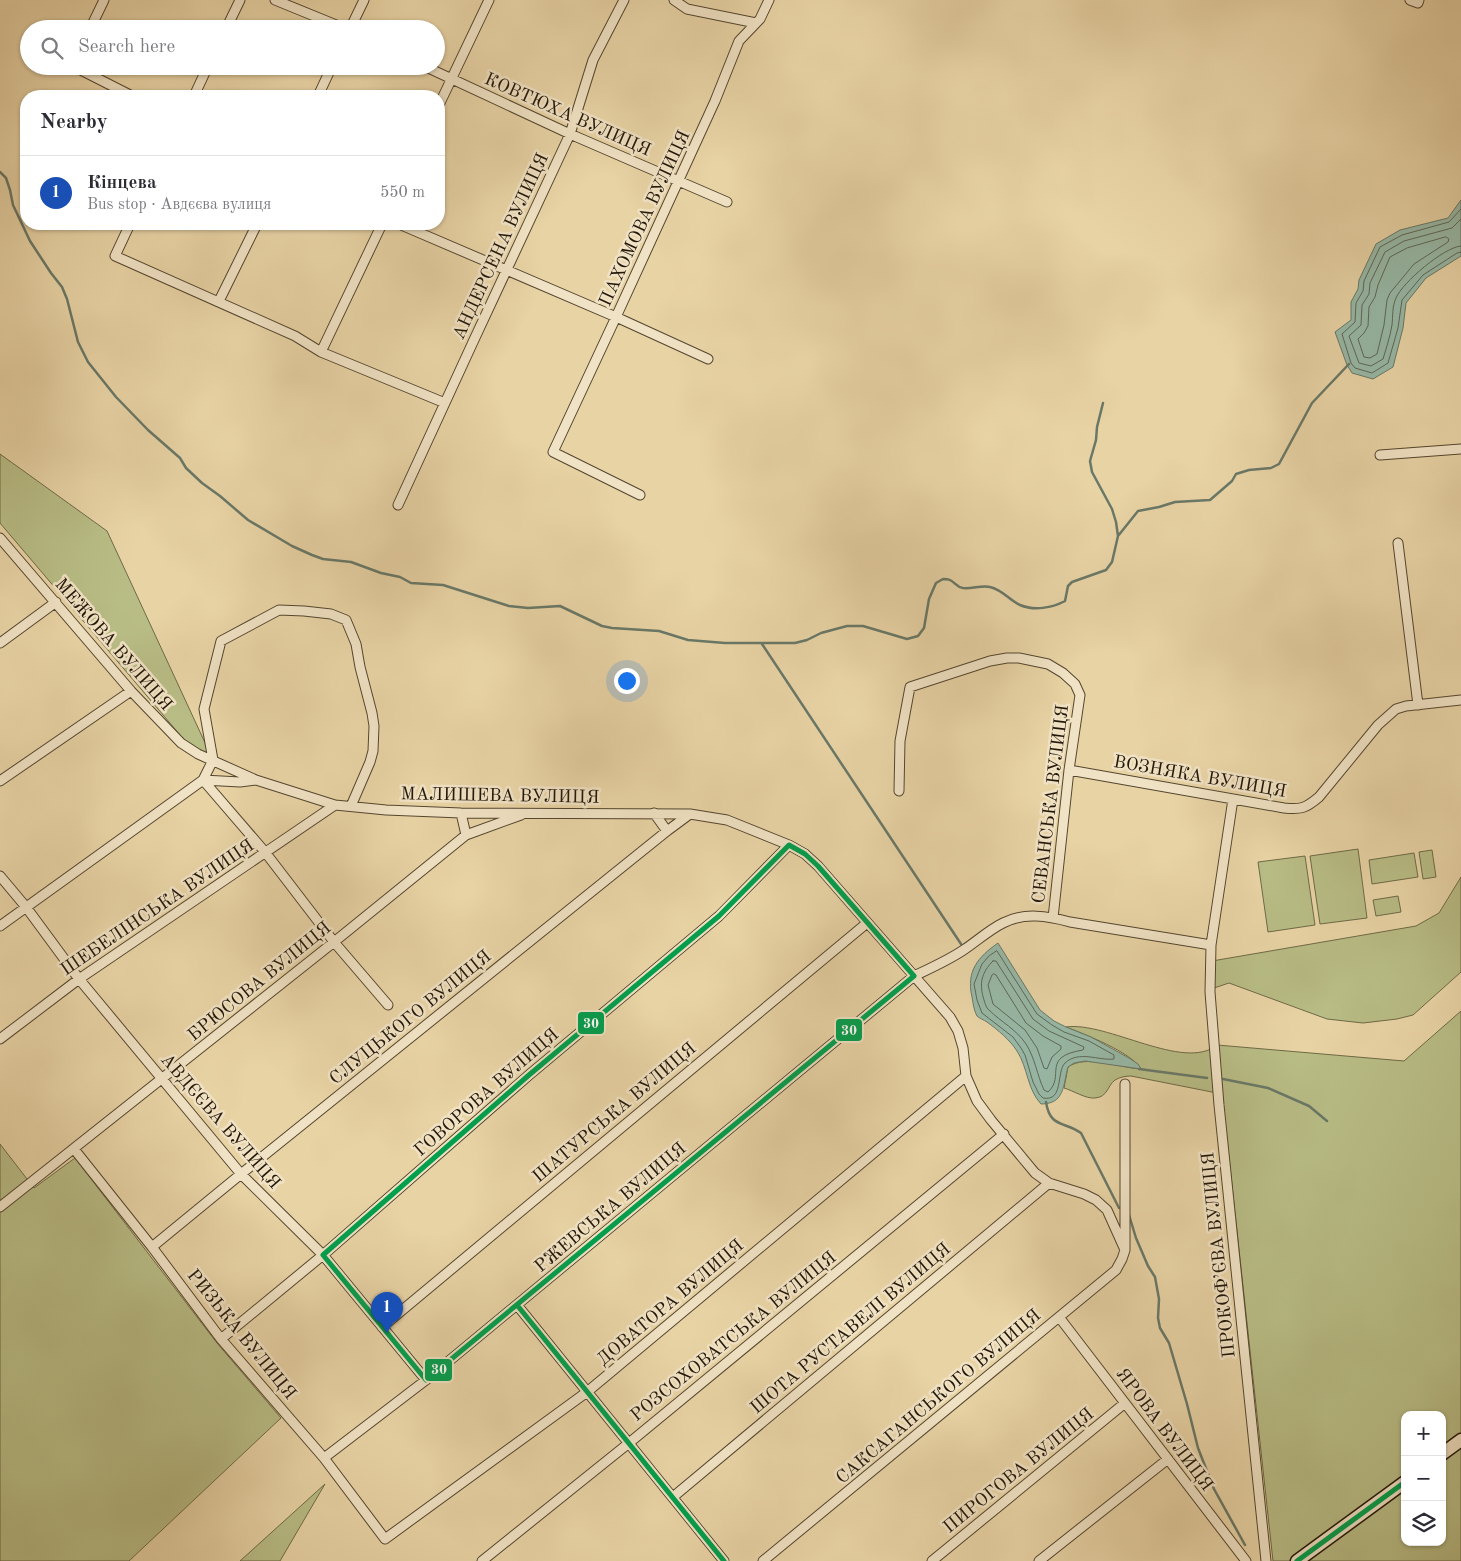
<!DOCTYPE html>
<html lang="en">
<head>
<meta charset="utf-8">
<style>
	:root { --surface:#fff; --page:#f2f2f3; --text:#2b2b33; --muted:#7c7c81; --line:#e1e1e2; --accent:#0f766e }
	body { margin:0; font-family:"Old Standard TT",serif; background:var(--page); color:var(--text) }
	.controls { position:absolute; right:15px; bottom:15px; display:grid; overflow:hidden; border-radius:10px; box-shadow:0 1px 4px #0004 }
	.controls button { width:45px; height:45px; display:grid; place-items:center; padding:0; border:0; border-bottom:1px solid var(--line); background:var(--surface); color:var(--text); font:25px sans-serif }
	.you { position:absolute; left:626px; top:680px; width:18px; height:18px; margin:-12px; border:4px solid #fff; border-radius:50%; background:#1a73e8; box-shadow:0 0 0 8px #1a73e833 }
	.badge { display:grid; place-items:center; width:32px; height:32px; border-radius:50%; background:var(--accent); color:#fff; font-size:16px; font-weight:700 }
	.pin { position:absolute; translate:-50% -41px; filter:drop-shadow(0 1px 2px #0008) }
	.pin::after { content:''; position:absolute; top:26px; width:18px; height:15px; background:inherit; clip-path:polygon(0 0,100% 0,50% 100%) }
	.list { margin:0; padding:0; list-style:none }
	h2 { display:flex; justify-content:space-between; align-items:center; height:65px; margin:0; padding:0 20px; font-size:21px }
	h2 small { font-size:16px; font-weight:400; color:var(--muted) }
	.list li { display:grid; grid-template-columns:32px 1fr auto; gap:15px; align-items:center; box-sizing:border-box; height:75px; padding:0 20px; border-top:1px solid var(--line) }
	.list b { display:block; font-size:19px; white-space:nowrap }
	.list p { margin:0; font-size:16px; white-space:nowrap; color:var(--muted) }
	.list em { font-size:16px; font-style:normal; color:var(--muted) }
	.icon { flex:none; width:28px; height:28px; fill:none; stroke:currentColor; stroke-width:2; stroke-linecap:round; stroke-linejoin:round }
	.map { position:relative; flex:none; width:1461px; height:1561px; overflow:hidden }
	.search { position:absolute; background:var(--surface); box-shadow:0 1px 4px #0004; left:20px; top:20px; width:425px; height:55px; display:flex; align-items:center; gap:12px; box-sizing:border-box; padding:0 18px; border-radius:28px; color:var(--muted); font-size:19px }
	.panel { position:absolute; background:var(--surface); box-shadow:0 1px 4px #0004; left:20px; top:90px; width:425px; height:140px; border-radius:20px }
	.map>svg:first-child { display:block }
</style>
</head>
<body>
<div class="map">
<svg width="1461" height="1561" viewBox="0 0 1461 1561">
	<rect width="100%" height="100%" fill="#e8d3a5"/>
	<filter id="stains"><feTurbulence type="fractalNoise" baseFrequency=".004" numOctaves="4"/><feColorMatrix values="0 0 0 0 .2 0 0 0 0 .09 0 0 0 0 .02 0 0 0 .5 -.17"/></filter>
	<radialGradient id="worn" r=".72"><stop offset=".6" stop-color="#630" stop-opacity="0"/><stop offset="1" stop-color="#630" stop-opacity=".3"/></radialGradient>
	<path fill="#b8bc85" stroke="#6e6a46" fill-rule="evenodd" d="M0,454L107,531L213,760L186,742L0,523Z
		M1358,849L1367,918L1320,924L1310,856Z
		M1432,850L1436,877L1423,879L1419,852Z
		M1414,853L1418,877L1372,884L1369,860Z
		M1305,856L1315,925L1268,932L1258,862Z
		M1461,877V972L1413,1015L1397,1019L1363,1023L1327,1019L1229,983L1214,988L1212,961L1416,926L1439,913Z
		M1398,896L1401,912L1376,916L1373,900Z
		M1461,1011V1561H1273L1222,1094L1131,1076C1126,1076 1120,1077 1115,1080C1107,1086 1108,1097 1095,1098C1086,1099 1074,1091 1064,1088L1068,1067C1086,1054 1120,1068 1141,1069C1131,1052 1084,1034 1066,1027C1107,1021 1184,1072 1217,1045L1404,1061ZM1405,1415H1442V1542H1405Z
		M0,1144L34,1188L75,1158L217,1343L281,1418L129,1561H0Z
		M325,1484L280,1561H240Z"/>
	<path fill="#97b8a6" stroke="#697867" d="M1461,200V256L1426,278L1406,303L1403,328L1393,367L1373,379L1352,373L1347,365L1335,332L1351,320V302L1358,289L1359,280L1376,244L1400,230L1448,218Z
		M998,943L1040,1010L1054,1021L1066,1027L1091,1037L1129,1058L1138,1064L1141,1069L1085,1061L1074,1063L1068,1067C1063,1085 1065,1104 1041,1104C1027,1089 1028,1068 1017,1051C1010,1040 998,1030 987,1022C984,1020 979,1018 977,1016C974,1011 973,1003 972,997C966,971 978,957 998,943Z"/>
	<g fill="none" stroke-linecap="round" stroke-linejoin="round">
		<path stroke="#5d6857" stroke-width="1" d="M1461,209L1449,222L1402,235L1380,247L1364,281L1363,291L1356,303L1355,322L1342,334L1351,363L1355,368L1372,373L1388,363L1398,328L1402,300L1423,275L1457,253L1461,252
			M1461,219L1452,228L1404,241L1385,252L1370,283L1369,294L1362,305L1361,325L1349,336L1359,363L1371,366L1383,359C1386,349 1390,337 1392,325C1393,317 1392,306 1396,298C1402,283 1444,247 1461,246
			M1446,237L1449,239L1448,242L1414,264L1390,293L1387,300L1384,325L1377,354L1370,358L1364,357L1358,339L1364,333L1368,326L1369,307L1375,297L1378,285L1390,257L1407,248Z
			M997,951L1037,1014L1052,1025L1064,1032L1089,1041L1114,1055V1059C1099,1061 1079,1050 1065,1063C1056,1072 1064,1102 1043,1098L1039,1094L1033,1082L1025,1055L1021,1048L1013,1037L982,1013L977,1000L974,984L982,964L989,956Z
			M993,961H996L1033,1019L1049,1031L1084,1047L1083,1050C1040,1057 1066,1076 1048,1092L1044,1090C1037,1075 1035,1058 1026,1044C1016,1029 1001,1022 989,1010C986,1008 985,1003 984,1000C979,984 981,973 993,961Z
			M994,974L996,975L1026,1023L1043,1036L1061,1046V1049L1052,1057L1047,1069L1044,1068L1037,1048L1025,1030L993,1004L988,985L992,975Z"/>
		<path stroke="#697867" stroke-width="2.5" d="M0,172L6,178L10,190L13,205L30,241L51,273L62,287L67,299L78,342L88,362L116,397L148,430L180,458L186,468L202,483L220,496L248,520L292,546L312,555L323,559L351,562L381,573L400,577L411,583L443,585L509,606L528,608L560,606L602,626L612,628L659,631L688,640L725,643H795L807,640L821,633L847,626H863L907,639L918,636L924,628L929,599L936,583L943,579C945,579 948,579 950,580C956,583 956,587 963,588C972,589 982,585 990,587C1003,590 1009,600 1020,605C1034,611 1052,608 1065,601L1068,586L1072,582L1106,570L1112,562L1118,536L1116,522L1112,509L1092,472L1090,461L1096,440L1097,427L1103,403
			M1118,536L1138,511L1159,507L1175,502L1210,500L1232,481L1236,474L1249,470L1271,468L1279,464L1312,403L1349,364
			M762,644L961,944
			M1139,1069L1207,1078
			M1223,1079L1268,1088L1309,1106L1327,1121
			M1046,1102C1050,1128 1064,1121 1081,1133L1119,1208
			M1129,1215L1136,1238L1148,1266L1155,1277L1159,1299L1158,1318L1160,1328L1169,1343L1187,1404L1198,1448L1214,1489L1245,1545"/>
		<defs>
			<path id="street" d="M275,0L346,29
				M674,0L687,9L756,23
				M1410,0L1418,3L1419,0
				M90,29L104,0
				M226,29L240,0
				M350,29L364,0
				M73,66L132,96
				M424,66L570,134L727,202
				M194,96L208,66
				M318,96L332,66
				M439,105L489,0
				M130,224L115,256L295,336L321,352L445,403
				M399,224L616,317L708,359
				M219,301L257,224
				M321,352L382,224
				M1380,455L1461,449
				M640,495L553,452L616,317L715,101L739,41L760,19L769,0
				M398,505L473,342L570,134L593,60L624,0
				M0,538L131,691L181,743L198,754L256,780L335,805L386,810L461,813L690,814L727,820L789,845L805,854L818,866L950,1017L958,1031L963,1048L966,1076L977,1101L991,1120L1035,1173L1049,1183L1084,1194L1096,1200L1107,1210L1125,1250
				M1398,543L1418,705
				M0,643L56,602
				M213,760L204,709L221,641L279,610L304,611L331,614L346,620L356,644L360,667L372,713L374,726L373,751L370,762L351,806
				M1069,770L1284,808C1301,810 1306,808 1319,797L1378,725L1396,709L1406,706L1461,700
				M203,780L265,852L334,942L388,1005
				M203,780L240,782L256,780
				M0,781L131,691
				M899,791L900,741L910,687L990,661L1007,658H1019L1048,664L1063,673L1075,684L1080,695L1069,770L1053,918
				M1233,799L1211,945L1210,992L1219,1105L1266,1561
				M461,813L466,835
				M654,813L667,831
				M0,876L26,907L79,979L241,1174L323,1255L426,1380
				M0,926L203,780L213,760
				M0,1039L79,979L335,805
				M74,1149L152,1247L221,1339L324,1458L385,1539L587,1392L966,1076
				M0,1207L334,942L466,835L521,815
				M152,1247L241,1174L667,831L690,814
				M517,1305L724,1561
				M1059,1317L1246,1561
				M382,1327L867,923
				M221,1339L323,1255L529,1075L719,916L789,845
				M324,1458L426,1380L914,976C931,968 949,960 965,949C977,941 989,930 1003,923C1024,912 1048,916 1070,922L1211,945
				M673,1497L1049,1183
				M482,1561L629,1443L1004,1134
				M763,1561L1116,1270L1122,1259L1125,1250V1084
				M932,1561L1125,1403
				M1039,1561L1168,1459"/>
			<path id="secondary" d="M1442,1454L1461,1440
				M1297,1561L1405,1482"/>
		</defs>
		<use href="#street" stroke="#54462f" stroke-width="11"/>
		<use href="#secondary" stroke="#231708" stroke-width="15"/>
		<use href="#street" stroke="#f0e2c4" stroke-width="9"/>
		<use href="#secondary" stroke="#f0e2c4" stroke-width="12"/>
		<defs>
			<path id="bus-1" d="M789,845L805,854L818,866L914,976L426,1380L323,1255L529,1075L719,916Z
				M517,1305L724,1561
				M1297,1561L1405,1482"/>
		</defs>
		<use href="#bus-1" stroke="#f0e2c4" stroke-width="9"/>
		<use href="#bus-1" stroke="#029f4d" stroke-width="5"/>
	</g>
	<g text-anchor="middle" stroke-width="5" stroke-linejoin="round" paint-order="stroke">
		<g font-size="18" fill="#231708" stroke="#f0e2c4">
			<text transform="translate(568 114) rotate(24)" y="6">КОВТЮХА ВУЛИЦЯ</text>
			<text transform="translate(644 218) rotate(-65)" y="6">ПАХОМОВА ВУЛИЦЯ</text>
			<text transform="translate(500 246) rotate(-65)" y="6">АНДЕРСЕНА ВУЛИЦЯ</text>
			<text transform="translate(114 644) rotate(49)" y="6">МЕЖОВА ВУЛИЦЯ</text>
			<text transform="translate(1200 776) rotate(10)" y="6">ВОЗНЯКА ВУЛИЦЯ</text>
			<text transform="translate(500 795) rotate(1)" y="6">МАЛИШЕВА ВУЛИЦЯ</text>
			<text transform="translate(1050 804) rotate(-83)" y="6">СЕВАНСЬКА ВУЛИЦЯ</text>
			<text transform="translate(157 907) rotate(-34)" y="6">ШЕБЕЛІНСЬКА ВУЛИЦЯ</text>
			<text transform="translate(259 981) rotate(-39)" y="6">БРЮСОВА ВУЛИЦЯ</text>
			<text transform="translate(410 1017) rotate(-39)" y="6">СЛУЦЬКОГО ВУЛИЦЯ</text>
			<text transform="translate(486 1092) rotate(-41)" y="6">ГОВОРОВА ВУЛИЦЯ</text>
			<text transform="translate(614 1112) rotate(-40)" y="6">ШАТУРСЬКА ВУЛИЦЯ</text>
			<text transform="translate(221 1121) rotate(49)" y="6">АВДЄЄВА ВУЛИЦЯ</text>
			<text transform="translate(610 1207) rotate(-40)" y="6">РЖЕВСЬКА ВУЛИЦЯ</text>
			<text transform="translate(1218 1255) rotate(-96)" y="6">ПРОКОФ’ЄВА ВУЛИЦЯ</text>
			<text transform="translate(670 1302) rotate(-40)" y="6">ДОВАТОРА ВУЛИЦЯ</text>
			<text transform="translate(850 1328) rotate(-40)" y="6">ШОТА РУСТАВЕЛІ ВУЛИЦЯ</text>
			<text transform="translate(242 1334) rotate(51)" y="6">РИЗЬКА ВУЛИЦЯ</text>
			<text transform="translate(733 1336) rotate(-39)" y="6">РОЗСОХОВАТСЬКА ВУЛИЦЯ</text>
			<text transform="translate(938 1396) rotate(-40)" y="6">САКСАГАНСЬКОГО ВУЛИЦЯ</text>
			<text transform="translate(1165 1429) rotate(53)" y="6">ЯРОВА ВУЛИЦЯ</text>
			<text transform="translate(1018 1470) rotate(-39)" y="6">ПИРОГОВА ВУЛИЦЯ</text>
		</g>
	</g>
	<g stroke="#f0e2c4" stroke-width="2">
		<rect x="577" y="1011" width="28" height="24" rx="5" fill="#029f4d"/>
		<rect x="835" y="1018" width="28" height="24" rx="5" fill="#029f4d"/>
		<rect x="424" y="1358" width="29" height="24" rx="5" fill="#029f4d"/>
	</g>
	<g font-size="14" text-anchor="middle" font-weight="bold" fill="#fff">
		<text x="591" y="1028">30</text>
		<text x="849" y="1035">30</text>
		<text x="439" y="1374">30</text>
	</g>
	<rect width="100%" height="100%" filter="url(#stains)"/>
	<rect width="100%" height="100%" fill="url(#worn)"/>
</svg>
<div class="controls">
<button>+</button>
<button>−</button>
<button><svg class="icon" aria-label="layers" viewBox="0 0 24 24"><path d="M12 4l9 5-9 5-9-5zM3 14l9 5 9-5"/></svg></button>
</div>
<div class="you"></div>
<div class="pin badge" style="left:387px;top:1333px;background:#1a4fb4">1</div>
<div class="search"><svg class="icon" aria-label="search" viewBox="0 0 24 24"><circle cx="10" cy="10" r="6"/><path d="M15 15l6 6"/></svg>Search here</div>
<section class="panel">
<h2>Nearby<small></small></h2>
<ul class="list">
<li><span class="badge" style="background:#1a4fb4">1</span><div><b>Кінцева</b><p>Bus stop · Авдєєва вулиця</p></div><em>550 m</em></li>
</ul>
</section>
</div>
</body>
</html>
